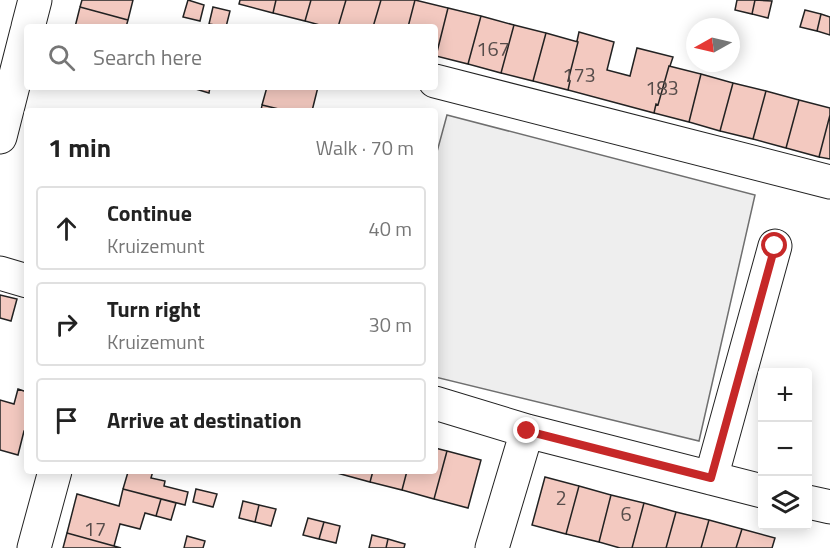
<!DOCTYPE html>
<html lang="en">
<head>
<meta charset="utf-8">
<style>
	:root { --surface:#fff; --page:#f6f6f6; --text:#222; --muted:#767676; --line:#e0e0e0 }
	body { margin:0; font-family:"Titillium Web",sans-serif; background:var(--page); color:var(--text) }
	.controls { position:absolute; right:18px; bottom:18px; display:grid; overflow:hidden; border-radius:6px; box-shadow:0 3px 15px #0003 }
	.controls button { width:54px; height:54px; display:grid; place-items:center; padding:0; border:0; border-bottom:2px solid var(--line); background:var(--surface); color:var(--text); font:30px sans-serif }
	.compass { position:absolute; left:686px; top:18px; width:54px; height:54px; border-radius:50%; background:var(--surface); box-shadow:0 3px 15px #0003; rotate:262deg }
	.stop { position:absolute; width:18px; height:18px; margin:-14px; border:4px solid #c62828; border-radius:50%; background:#fff }
	.stop.end { background:#c62828; border-color:#fff; box-shadow:0 2px 6px #0008 }
	.list { margin:0; padding:0; list-style:none }
	h2 { display:flex; justify-content:space-between; align-items:center; height:78px; margin:0; padding:0 24px; font-size:26px }
	h2 small { font-size:20px; font-weight:400; color:var(--muted) }
	.list li { display:grid; grid-template-columns:39px 1fr auto; gap:18px; align-items:center; box-sizing:border-box; height:84px; margin:0 12px 12px; padding:0 12px; border:2px solid var(--line); border-radius:6px }
	.list b { display:block; font-size:22px; white-space:nowrap }
	.list p { margin:0; font-size:20px; white-space:nowrap; color:var(--muted) }
	.list em { font-size:20px; font-style:normal; color:var(--muted) }
	.icon { flex:none; width:33px; height:33px; fill:none; stroke:currentColor; stroke-width:2; stroke-linecap:round; stroke-linejoin:round }
	.map { position:relative; flex:none; width:830px; height:548px; overflow:hidden }
	.search { position:absolute; background:var(--surface); box-shadow:0 3px 15px #0003; left:24px; top:24px; width:414px; height:66px; display:flex; align-items:center; gap:15px; box-sizing:border-box; padding:0 21px; border-radius:6px; color:var(--muted); font-size:22px }
	.panel { position:absolute; background:var(--surface); box-shadow:0 3px 15px #0003; left:24px; top:108px; width:414px; height:366px; border-radius:6px }
	.map>svg:first-child { display:block }
</style>
</head>
<body>
<div class="map">
<svg width="830" height="548" viewBox="0 0 830 548">
	<rect width="100%" height="100%" fill="#fff"/>
	<path fill="#eee" stroke="#6f6f6f" stroke-width="1.5" d="M447,115L755,195L699,441L435,377V159Z"/>
	<path fill="#f3c9c0" stroke="#222" stroke-width="1.5" d="M82,0H133L128,20L80,7Z
		M188,0L204,5L200,21L183,17Z
		M240,0H276L273,13L239,4Z
		M276,0H311L305,21L273,13Z
		M311,0H346L338,27H327L305,21Z
		M346,0H381L373,27H338Z
		M381,0H415L408,27H373Z
		M415,0L448,8L436,56L435,27H408Z
		M737,0H755L752,14L735,10Z
		M755,0L772,1L768,18L752,14Z
		M80,7L128,20L126,27H75Z
		M213,7L230,11L226,27L209,24Z
		M448,8L481,16L468,64L436,56Z
		M805,10L821,14L817,31L800,27Z
		M821,14L830,17V35L817,31Z
		M481,16L514,25L501,73L468,64Z
		M514,25L546,33L533,81L501,73Z
		M579,32L614,42L607,70L630,76L637,48L673,57L670,66H669L658,105L656,104L654,113L568,90L570,81H568L578,42L577,41Z
		M546,33L578,42L568,81H570L568,90L533,81Z
		M669,66L701,74L689,122L654,113L656,104L658,105Z
		M701,74L733,83L720,131L689,122Z
		M733,83L766,91L753,139L720,131Z
		M193,87H210L209,93L192,88Z
		M267,87H318L312,111H287L262,105Z
		M766,91L799,100L786,148L753,139Z
		M799,100L830,108V115L819,157L786,148Z
		M262,105L287,111H261Z
		M830,115V159L819,157Z
		M0,295L17,299L11,321L0,318Z
		M18,389L27,392V431H24L18,455L0,450V400L14,404Z
		M435,448L447,451L434,499L402,490L407,471H435Z
		M447,451L481,460L468,508L434,499Z
		M124,471H153L151,478L165,481L164,486L188,492L185,505L123,489L128,472Z
		M338,471H373L370,482L337,473Z
		M373,471H407L402,490L370,482Z
		M545,477L579,486L566,534L532,525Z
		M579,486L611,495L599,542L566,534Z
		M123,489L161,499L156,516L145,513L140,529L120,524L114,546L67,533L77,494L119,506Z
		M196,489L217,494L213,507L193,502Z
		M611,495L644,503L632,548H620L599,542Z
		M161,499L176,503L171,520L156,516Z
		M243,501L259,505L255,522L239,518Z
		M644,503L676,512L666,548H632Z
		M259,505L276,509L271,526L255,522Z
		M676,512L709,520L701,548H666Z
		M308,518L324,522L319,539L303,535Z
		M709,520L742,529L736,548H701Z
		M324,522L340,526L336,543L319,539Z
		M742,529L775,538L772,548H736Z
		M67,533L114,546L121,548H63Z
		M372,535L388,539L386,548H369Z
		M187,536L205,541L203,548H184Z
		M388,539L405,544L404,548H386Z"/>
	<g fill="none" stroke-linecap="round" stroke-linejoin="round">
		<defs>
			<path id="minor" d="M28,27L35,0
				M435,81L830,182
				M0,137L27,31
				M0,273L27,281
				M435,403L527,431L762,491
				M711,478L775,246
				M808,502L830,507
				M34,548L55,471
				M492,548L527,431"/>
		</defs>
		<use href="#minor" stroke="#222" stroke-width="35"/>
		<use href="#minor" stroke="#fff" stroke-width="33"/>
	</g>
	<g fill="none" stroke-linecap="round" stroke-linejoin="round">
		<path stroke="#c62828" stroke-width="8" d="M527,431L711,478L775,246"/>
	</g>
	<g text-anchor="middle" stroke-width="4.5" stroke-linejoin="round" paint-order="stroke">
		<g font-size="20" fill="#564c4a">
			<text x="493" y="56">167</text>
			<text x="579" y="82">173</text>
			<text x="662" y="95">183</text>
			<text x="561" y="505">2</text>
			<text x="626" y="521">6</text>
			<text x="95" y="536">17</text>
		</g>
	</g>
</svg>
<div class="controls">
<button>+</button>
<button>−</button>
<button><svg class="icon" aria-label="layers" viewBox="0 0 24 24"><path d="M12 4l9 5-9 5-9-5zM3 14l9 5 9-5"/></svg></button>
</div>
<svg class="compass" viewBox="-18 -18 36 36"><path d="M0-13l5 13h-10z" fill="#e53935"/><path d="M0 13l5-13h-10z" fill="#767676"/></svg>
<div class="stop" style="left:775px;top:246px"></div>
<div class="stop end" style="left:527px;top:431px"></div>
<div class="search"><svg class="icon" aria-label="search" viewBox="0 0 24 24"><circle cx="10" cy="10" r="6"/><path d="M15 15l6 6"/></svg>Search here</div>
<section class="panel">
<h2>1 min<small>Walk · 70 m</small></h2>
<ul class="list">
<li><svg class="icon" aria-label="ahead" viewBox="0 0 24 24"><path d="M12 20V5M6 11l6-6 6 6"/></svg><div><b>Continue</b><p>Kruizemunt</p></div><em>40 m</em></li>
<li><svg class="icon" aria-label="right" viewBox="0 0 24 24"><path d="M7 20v-9h11M14 6l5 5-5 5"/></svg><div><b>Turn right</b><p>Kruizemunt</p></div><em>30 m</em></li>
<li><svg class="icon" aria-label="arrive" viewBox="0 0 24 24"><path d="M6 21V4h12l-3 4 3 4H6"/></svg><div><b>Arrive at destination</b></div></li>
</ul>
</section>
</div>
</body>
</html>
